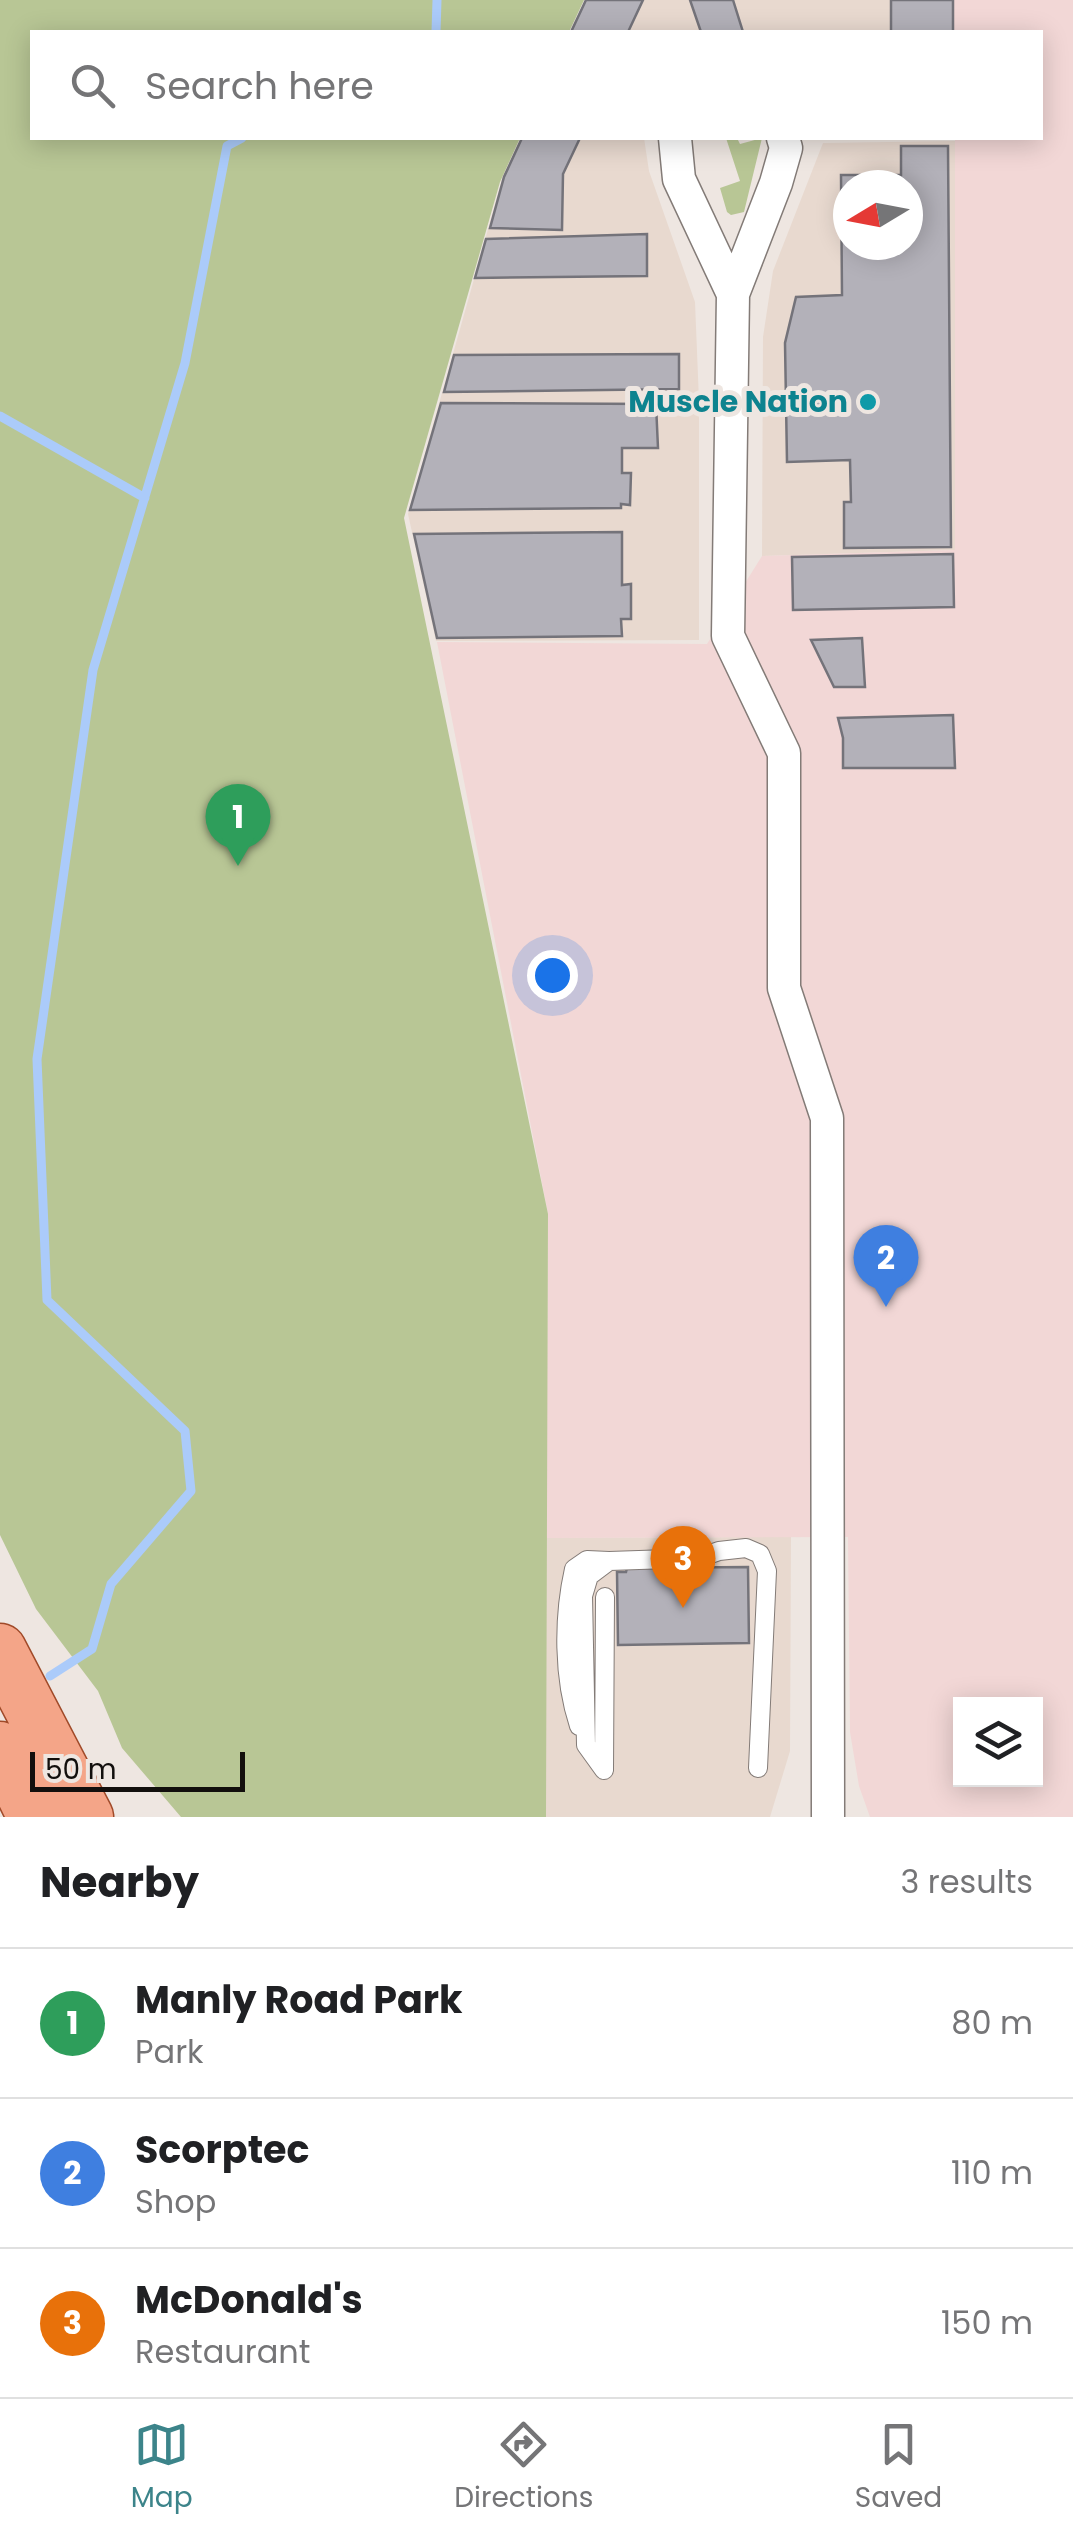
<!DOCTYPE html>
<html lang="en">
<head>
<meta charset="utf-8">
<style>
	:root { --surface:#fff; --page:#f6f6f6; --text:#202124; --muted:#757577; --line:#e0e0e0; --accent:#3c848a }
	body { margin:0; font-family:Poppins,sans-serif; background:var(--page); color:var(--text) }
	.controls { position:absolute; right:30px; bottom:30px; display:grid; overflow:hidden; border-radius:0px; box-shadow:0 5px 25px #0003 }
	.controls button { width:90px; height:90px; display:grid; place-items:center; padding:0; border:0; border-bottom:2px solid var(--line); background:var(--surface); color:var(--text); font:50px sans-serif }
	.compass { position:absolute; left:833px; top:170px; width:90px; height:90px; border-radius:50%; background:var(--surface); box-shadow:0 5px 25px #0003; rotate:260deg }
	.scale { position:absolute; left:30px; bottom:25px; width:215px; box-sizing:border-box; padding-left:10px; border:5px solid #120f0d; border-top:0; font-size:28px; line-height:35px; white-space:nowrap; color:#120f0d; -webkit-text-stroke:8px #eee6e1; paint-order:stroke }
	.you { position:absolute; left:552px; top:975px; width:35px; height:35px; margin:-25px; border:8px solid #fff; border-radius:50%; background:#1a73e8; box-shadow:0 0 0 15px #1a73e833 }
	.badge { display:grid; place-items:center; width:65px; height:65px; border-radius:50%; background:var(--accent); color:#fff; font-size:32px; font-weight:700 }
	.pin { position:absolute; translate:-50% -82px; filter:drop-shadow(0 2px 5px #0008) }
	.pin::after { content:''; position:absolute; top:52px; width:35px; height:30px; background:inherit; clip-path:polygon(0 0,100% 0,50% 100%) }
	.list { margin:0; padding:0; list-style:none }
	h2 { display:flex; justify-content:space-between; align-items:center; height:130px; margin:0; padding:0 40px; font-size:42px }
	h2 small { font-size:32px; font-weight:400; color:var(--muted) }
	.list li { display:grid; grid-template-columns:65px 1fr auto; gap:30px; align-items:center; box-sizing:border-box; height:150px; padding:0 40px; border-top:2px solid var(--line) }
	.list b { display:block; font-size:38px; white-space:nowrap }
	.list p { margin:0; font-size:32px; white-space:nowrap; color:var(--muted) }
	.list em { font-size:32px; font-style:normal; color:var(--muted) }
	.icon { flex:none; width:55px; height:55px; fill:none; stroke:currentColor; stroke-width:2; stroke-linecap:round; stroke-linejoin:round }
	.map { position:relative; flex:none; width:1073px; height:1817px; overflow:hidden }
	.search { position:absolute; background:var(--surface); box-shadow:0 5px 25px #0003; left:30px; right:30px; top:30px; height:110px; display:flex; align-items:center; gap:25px; box-sizing:border-box; padding:0 35px; border-radius:0px; color:var(--muted); font-size:38px }
	.sheet { height:580px; background:var(--surface) }
	nav { display:flex; justify-content:space-around; align-items:center; box-sizing:border-box; height:140px; border-top:2px solid var(--line); background:var(--surface); font-size:28px; color:var(--muted) }
	nav a { display:grid; justify-items:center; gap:5px }
	nav .on { color:var(--accent) }
	.map>svg:first-child { display:block }
</style>
</head>
<body>
<div class="map">
<svg width="1073" height="1817" viewBox="0 0 1073 1817">
	<rect width="100%" height="100%" fill="#eee6e1"/>
	<path fill="#e8d9cf" fill-rule="evenodd" d="M585,0H954V32H570Z
		M521,138H644L649,171L695,302L699,401V640L436,641L408,514L503,176Z
		M955,141V550L762,556L763,337L773,271L823,143ZM848,185H908V245H848Z
		M791,1537L790,1751L770,1817H546V1538Z"/>
	<path fill="#f2d7d6" fill-rule="evenodd" d="M954,0H1073V1817H870L859,1786L850,1732L848,1537L546,1538L548,1214L437,642L707,644L762,556L955,550V138H1040V32H954ZM960,1704H1036V1780H960Z"/>
	<path fill="#b8c695" d="M0,0H584L569,32H32V138H520L500,182L404,518L548,1214L546,1817H181L122,1748L98,1691L36,1609L0,1535Z
		M726,138H737L740,144L762,138L744,212L731,215L727,212L720,188L740,181Z"/>
	<g fill="none" stroke-linecap="round" stroke-linejoin="round">
		<path stroke="#abcbfa" stroke-width="9" d="M436,32L437,0
			M0,416L145,498
			M50,1676L92,1649L111,1584L191,1491L185,1431L47,1300L37,1059L93,670L185,363L227,146L242,138"/>
	</g>
	<path fill="#b3b1b9" stroke="#74737a" stroke-width="2.5" fill-rule="evenodd" d="M586,0H643L628,32H571Z
		M690,0H733L743,32H701Z
		M891,0H953V32H891Z
		M522,138H580L563,174L562,230L490,228L504,177Z
		M901,146H948L951,547L844,548V502H851L850,460L787,462L785,343L796,297L842,295L841,175H901ZM848,185H908V245H848Z
		M647,234V276L475,278L486,239Z
		M679,354V389L444,392L454,355Z
		M441,403L656,404L658,448H622V473H631L630,505L621,504V508L410,510Z
		M622,532V585L631,584V619H621L622,636L437,638L414,534Z
		M953,554L954,607L793,610L792,557Z
		M862,638L865,687H834L811,640Z
		M953,715L955,768H843V738L838,718Z
		M748,1567L749,1643L618,1645L617,1572H626L627,1568Z"/>
	<g fill="none" stroke-linecap="round" stroke-linejoin="round">
		<defs>
			<path id="lane" d="M579,1726C563,1678 563,1618 574,1569L587,1560L609,1561
				M604,1770L586,1745L583,1596L589,1576L609,1561L699,1558L719,1551L746,1548L760,1554L767,1571L758,1768
				M604,1770L605,1597"/>
			<path id="street" d="M675,138L679,179L733,294
				M783,138L786,148L776,183L733,294L728,636L784,753V988L827,1118L828,1817"/>
			<path id="primary" d="M0,1650L87,1817
				M0,1748L34,1817"/>
		</defs>
		<use href="#lane" stroke="#837b77" stroke-width="20"/>
		<use href="#street" stroke="#837b77" stroke-width="35"/>
		<use href="#primary" stroke="#a04a29" stroke-width="55"/>
		<use href="#lane" stroke="#fff" stroke-width="18"/>
		<use href="#street" stroke="#fff" stroke-width="32"/>
		<use href="#primary" stroke="#f4a588" stroke-width="52"/>
	</g>
	<circle fill="#0f9aa8" stroke="#eee6e1" stroke-width="4" cx="868" cy="402" r="10"/>
	<g text-anchor="middle" stroke-width="10" stroke-linejoin="round" paint-order="stroke">
		<g font-size="30" font-weight="bold" fill="#0d838f" stroke="#eee6e1" text-anchor="end">
			<text x="848" y="412">Muscle Nation</text>
		</g>
	</g>
</svg>
<div class="controls">
<button><svg class="icon" aria-label="layers" viewBox="0 0 24 24"><path d="M12 4l9 5-9 5-9-5zM3 14l9 5 9-5"/></svg></button>
</div>
<svg class="compass" viewBox="-18 -18 36 36"><path d="M0-13l5 13h-10z" fill="#e53935"/><path d="M0 13l5-13h-10z" fill="#757577"/></svg>
<div class="scale">50 m</div>
<div class="you"></div>
<div class="pin badge" style="left:238px;top:866px;background:#2e9e5b">1</div>
<div class="pin badge" style="left:886px;top:1307px;background:#3f7fe0">2</div>
<div class="pin badge" style="left:683px;top:1608px;background:#e8710a">3</div>
<div class="search"><svg class="icon" aria-label="search" viewBox="0 0 24 24"><circle cx="10" cy="10" r="6"/><path d="M15 15l6 6"/></svg>Search here</div>
</div>
<section class="sheet">
<h2>Nearby<small>3 results</small></h2>
<ul class="list">
<li><span class="badge" style="background:#2e9e5b">1</span><div><b>Manly Road Park</b><p>Park</p></div><em>80 m</em></li>
<li><span class="badge" style="background:#3f7fe0">2</span><div><b>Scorptec</b><p>Shop</p></div><em>110 m</em></li>
<li><span class="badge" style="background:#e8710a">3</span><div><b>McDonald's</b><p>Restaurant</p></div><em>150 m</em></li>
</ul>
</section>
<nav>
<a class="on"><svg class="icon" aria-label="map" viewBox="0 0 24 24"><path d="M3 6l6-2 6 2 6-2v14l-6 2-6-2-6 2zM9 4v14M15 6v14"/></svg>Map</a>
<a><svg class="icon" aria-label="directions" viewBox="0 0 24 24"><path d="M12 3l9 9-9 9-9-9zM9 14v-3h6M13 9l2 2-2 2"/></svg>Directions</a>
<a><svg class="icon" aria-label="saved" viewBox="0 0 24 24"><path d="M7 4h10v16l-5-4-5 4z"/></svg>Saved</a>
</nav>
</body>
</html>
